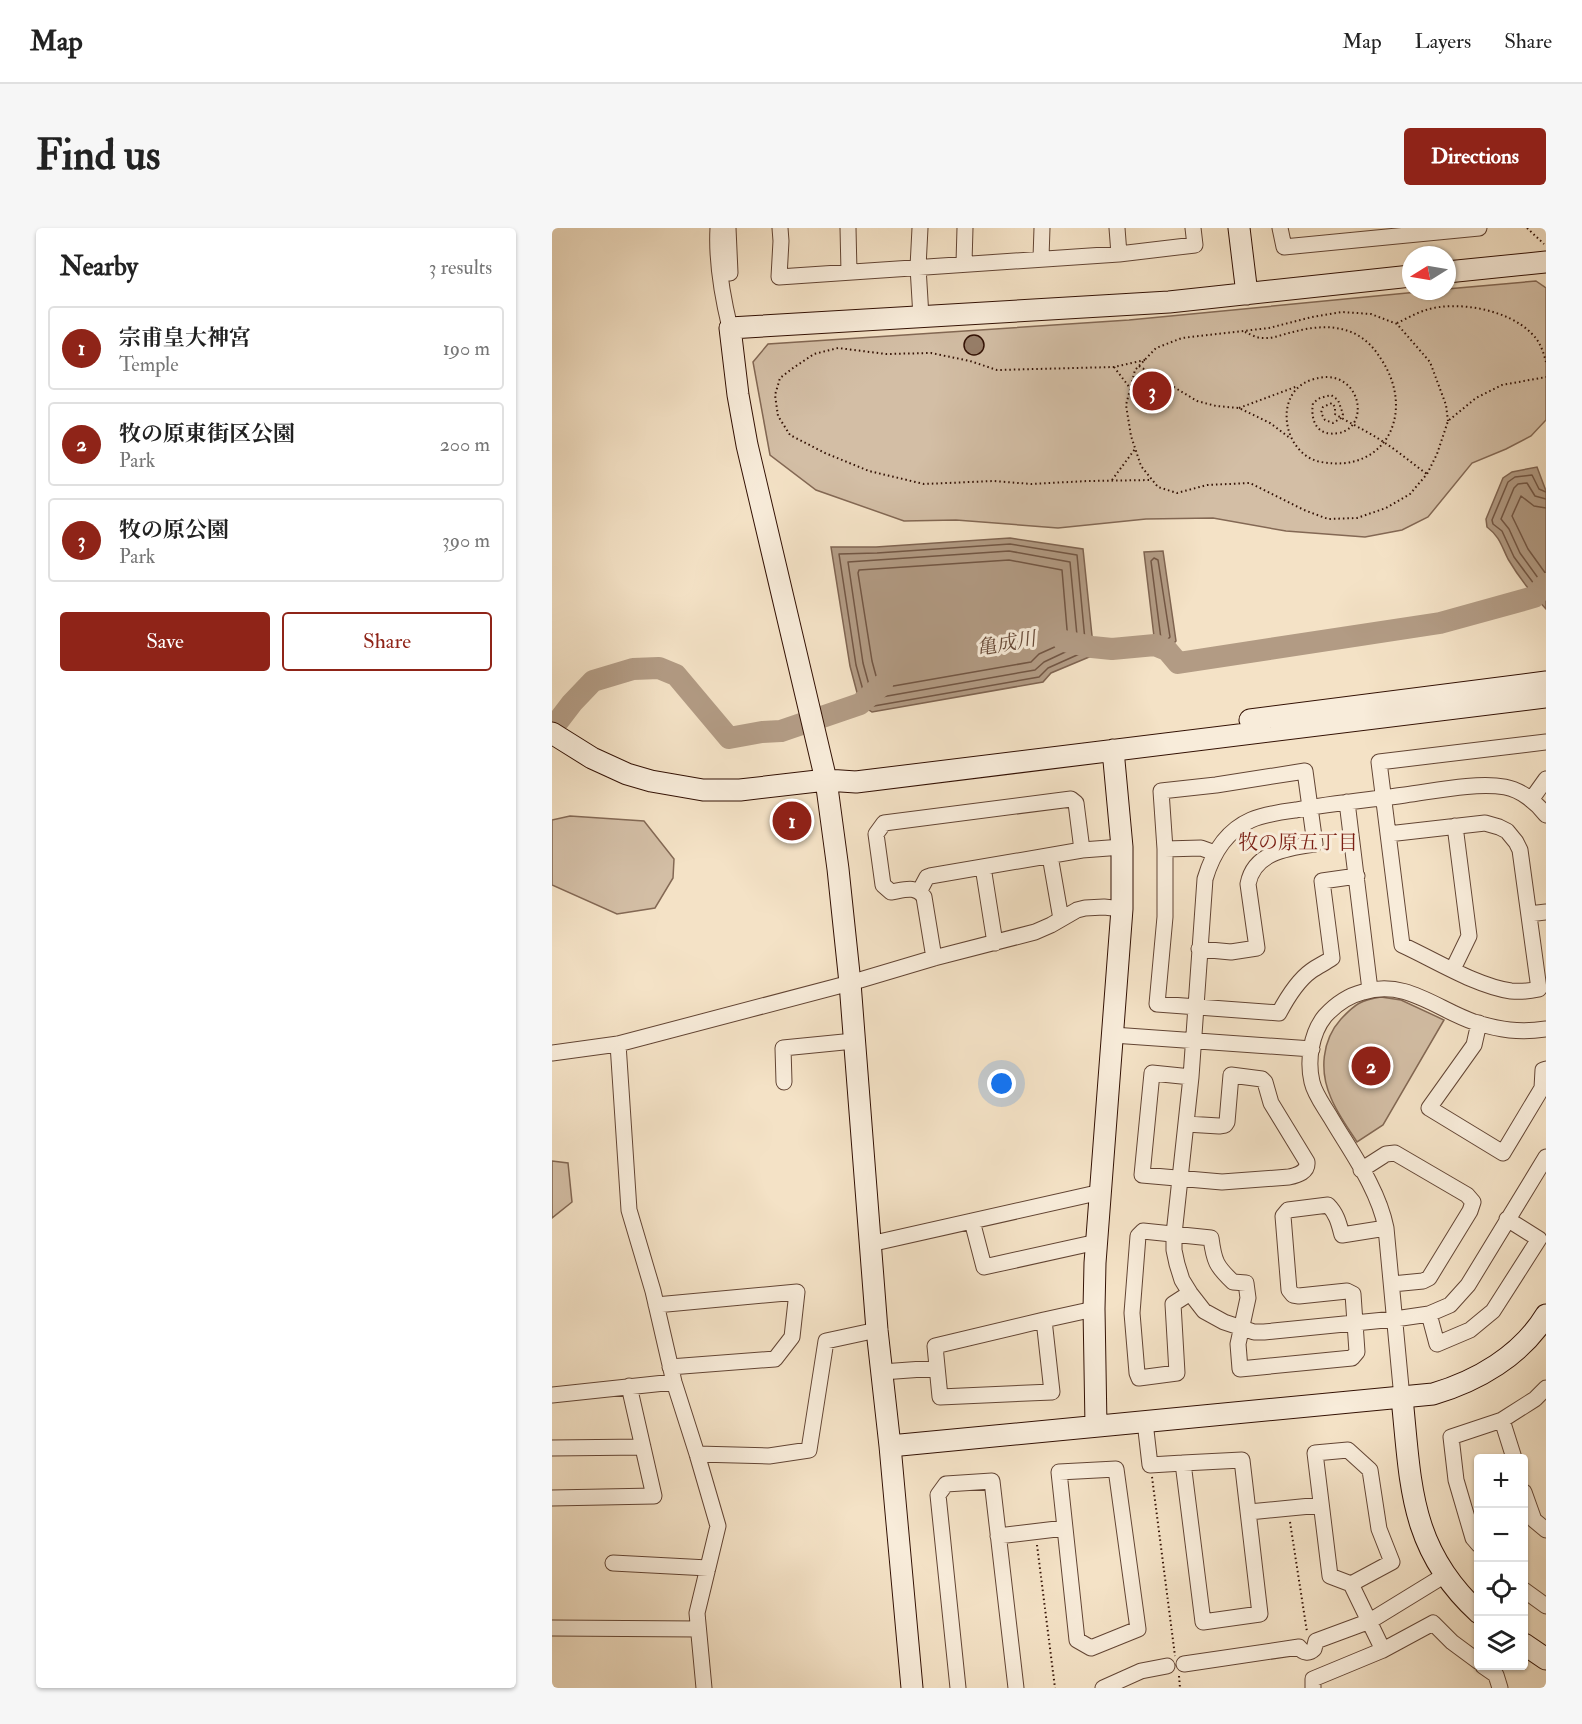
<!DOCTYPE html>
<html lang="en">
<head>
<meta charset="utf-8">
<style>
	:root { --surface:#fff; --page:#f6f6f6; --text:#222; --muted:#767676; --line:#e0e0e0; --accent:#8f2418 }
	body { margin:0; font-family:"IM FELL Double Pica","Noto Serif JP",serif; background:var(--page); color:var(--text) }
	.controls { position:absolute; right:18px; bottom:18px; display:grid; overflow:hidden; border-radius:6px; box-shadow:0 2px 4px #0004 }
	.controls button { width:54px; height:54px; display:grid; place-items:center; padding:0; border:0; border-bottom:2px solid var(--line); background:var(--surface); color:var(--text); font:30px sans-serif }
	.compass { position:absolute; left:850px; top:18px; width:54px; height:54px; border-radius:50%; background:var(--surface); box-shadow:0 2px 4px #0004; rotate:259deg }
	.you { position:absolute; left:450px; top:856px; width:21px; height:21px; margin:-15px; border:4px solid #fff; border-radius:50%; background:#1a73e8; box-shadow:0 0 0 9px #1a73e833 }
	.badge { display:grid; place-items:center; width:39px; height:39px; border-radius:50%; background:var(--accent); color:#fff; font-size:20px; font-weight:700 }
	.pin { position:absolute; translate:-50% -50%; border:3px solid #fff; box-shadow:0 2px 6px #0006 }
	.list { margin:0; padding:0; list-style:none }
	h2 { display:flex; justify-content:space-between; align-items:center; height:78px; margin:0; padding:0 24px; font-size:26px }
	h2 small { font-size:20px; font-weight:400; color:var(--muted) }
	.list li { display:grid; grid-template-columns:39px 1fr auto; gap:18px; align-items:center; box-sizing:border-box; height:84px; margin:0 12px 12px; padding:0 12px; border:2px solid var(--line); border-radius:6px }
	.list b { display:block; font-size:22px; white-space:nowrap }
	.list p { margin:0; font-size:20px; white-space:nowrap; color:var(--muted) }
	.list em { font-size:20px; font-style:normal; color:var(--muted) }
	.actions { display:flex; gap:12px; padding:18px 24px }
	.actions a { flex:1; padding:14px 0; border:2px solid var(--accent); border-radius:6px; text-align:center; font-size:21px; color:var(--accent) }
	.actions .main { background:var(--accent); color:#fff }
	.icon { flex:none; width:33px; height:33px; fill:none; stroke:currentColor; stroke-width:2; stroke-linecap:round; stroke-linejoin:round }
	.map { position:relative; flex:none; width:994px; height:1460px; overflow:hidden; border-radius:6px }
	header { display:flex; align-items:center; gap:36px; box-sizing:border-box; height:84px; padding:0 30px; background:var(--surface); border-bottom:2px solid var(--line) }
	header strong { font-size:28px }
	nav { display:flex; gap:33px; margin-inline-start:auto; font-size:21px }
	.intro { display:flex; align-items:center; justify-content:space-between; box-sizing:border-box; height:144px; padding:0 36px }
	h1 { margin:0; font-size:42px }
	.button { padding:15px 27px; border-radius:6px; background:var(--accent); color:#fff; font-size:21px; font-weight:700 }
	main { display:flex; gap:36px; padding:0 36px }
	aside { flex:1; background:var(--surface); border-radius:6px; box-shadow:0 2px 4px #0004 }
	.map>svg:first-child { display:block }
</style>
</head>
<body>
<header>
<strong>Map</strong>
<nav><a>Map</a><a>Layers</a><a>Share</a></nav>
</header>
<div class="intro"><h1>Find us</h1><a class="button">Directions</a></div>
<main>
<aside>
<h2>Nearby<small>3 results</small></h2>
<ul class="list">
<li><span class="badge">1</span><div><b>宗甫皇大神宮</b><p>Temple</p></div><em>190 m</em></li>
<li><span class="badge">2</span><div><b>牧の原東街区公園</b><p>Park</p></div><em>200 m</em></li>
<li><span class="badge">3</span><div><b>牧の原公園</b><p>Park</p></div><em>390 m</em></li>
</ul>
<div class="actions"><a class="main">Save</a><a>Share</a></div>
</aside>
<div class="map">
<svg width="994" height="1460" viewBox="0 0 994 1460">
	<rect width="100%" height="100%" fill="#f4e2c6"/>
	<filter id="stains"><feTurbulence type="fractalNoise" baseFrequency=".00333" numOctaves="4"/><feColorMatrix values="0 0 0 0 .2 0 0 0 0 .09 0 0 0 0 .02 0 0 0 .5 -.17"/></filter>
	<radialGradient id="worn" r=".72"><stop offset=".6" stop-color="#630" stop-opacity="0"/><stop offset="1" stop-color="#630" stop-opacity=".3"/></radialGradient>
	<path fill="#d3bea5" stroke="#836854" stroke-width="1.5" d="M984,53L994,60V192L979,208L954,221L920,235L876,289L850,302L813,309L734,303L661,290L594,291L506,300L404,292L352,293L264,262L218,227L201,134L216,116L577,92L876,63H895V61Z
		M18,588L92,593L122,631L121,650L103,680L65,686L0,657V592Z
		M829,769L849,772L892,792L831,897L805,914C796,900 785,885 779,870C767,843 770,812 789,791C803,776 809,772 829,769Z
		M0,933L16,935L20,974L0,990Z"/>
	<path fill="#b29b84" stroke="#7f6451" stroke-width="1.5" d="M985,239L994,263V381C980,366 966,348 956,331C949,317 948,309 935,299L934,291L951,250L960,244Z
		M458,310L531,321L542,427L499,445L491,454L320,484L308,476L298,438L279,319H324Z
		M611,323L624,413L615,422L603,417L592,324Z"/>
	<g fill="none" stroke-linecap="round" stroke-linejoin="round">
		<path stroke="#725644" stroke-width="1.5" d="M994,264L987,261L980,247L963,249L956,254L940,292L941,296L950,303L962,329L994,372
			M994,271L983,268L975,255L966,256L962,260L949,291L957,301L968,325L994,361
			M994,280L982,278L969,268L960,288L976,321L994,346
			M458,316L525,327L534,423L496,440L487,449L322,478L314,473L304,437L287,326L325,325Z
			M457,323L518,334L526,418L492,434L483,442L324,470L320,468L311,435L296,334Z
			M602,330L606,332L618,409L613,414L609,411L599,333Z
			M457,332L510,342L516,413L487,426L479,434L330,460L327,459L320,433L306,345L307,342Z"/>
		<path stroke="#b29b84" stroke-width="22" d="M512,413L540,419L560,421L603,417L615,422L626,435L888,395L982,369L994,356
			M0,498L7,492L20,475L41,453L81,441L107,440L124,447L177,510L210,504L229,503L308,476L330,457"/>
	</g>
	<path fill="#977e69" stroke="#331104" stroke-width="1.5" d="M412 117a10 10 0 1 1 20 0a10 10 0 1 1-20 0Z"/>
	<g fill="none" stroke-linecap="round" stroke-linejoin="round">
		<defs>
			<path id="street" d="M166,0C164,34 170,67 178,100
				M176,0L178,45
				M228,0L229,13L227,49L567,26L643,17L641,0
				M296,0L297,44
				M368,0L366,39L369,89
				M565,0L567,26
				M728,0L732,19L927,0
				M489,30L490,0
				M412,35L413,0
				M979,572L994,551
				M795,574L818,762
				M994,587C984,574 969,562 953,559C924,554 883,563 853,567C816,572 780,575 744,582C729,584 713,586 699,592C674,603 660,627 653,651L639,849L622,1006V1022L625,1036L630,1052L638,1065L652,1083L672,1094L702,1104H712L843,1091L877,1086L898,1077L916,1057L994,929
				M836,606L933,595L947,599L955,603L964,614L968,622L987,761C978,763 969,764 959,763C924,758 883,732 850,717L827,534L994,514
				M613,621L649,620L663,625
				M498,628L509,691
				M431,639L443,715
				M367,664L375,649L378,648L530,622L570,619
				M977,686L994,684
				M647,721L679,724L705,720L696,656C702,624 736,620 763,616L753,543L664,557L609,563L613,621V689L605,776L727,785C735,770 745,753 759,743C766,738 773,735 780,730L770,653L805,648
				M382,730L372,669C364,657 352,662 339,664L331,657L324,606L332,595L519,571L524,575L530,622
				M901,741L917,708L903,598
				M927,795L922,817L877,880L951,925L990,860L991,842L994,841
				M561,807L760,821
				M66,816L77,982L101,1063L122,1154L145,1226L166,1298L145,1385L152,1460
				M0,825L66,816L298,755L382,730L483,704L499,697L525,682L533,680L552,679L570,681
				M232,854L231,820L302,813
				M634,896L667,898L673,897L675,894L679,847L710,851L713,854L719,875L755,934C756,944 746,947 737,949L670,954L590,947L600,845L639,849
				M809,942L834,926L843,925L915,967L921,974L918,983L877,1050L871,1053L840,1056
				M420,993L432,1039L545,1014
				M318,1016L549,964
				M638,1065L621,1076L625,1145L587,1150L585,1145L580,1085L586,1008L591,1003L659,1010C662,1033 664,1038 681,1054L694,1055L696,1070L686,1116L688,1141L800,1130L805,1124L801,1066L795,1063L747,1068L741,1067L737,1062L731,988L736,982L776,977C785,986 787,996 790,1007L834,1000
				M104,1077L245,1064L240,1109L223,1131L118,1139
				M877,1086L885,1116L918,1102L941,1083L987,1011L955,991
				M492,1092L500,1164L388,1169L383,1118Z
				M492,1092L542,1081
				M330,1144L385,1140
				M0,1167L122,1154
				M850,1170L834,1000C826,960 799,924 779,890C772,878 763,867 760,854C755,833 759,805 773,788C784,776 795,768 811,764C854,751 884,781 922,794C948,802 967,805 994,801
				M950,1192L962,1230
				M593,1194L598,1237L631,1235
				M0,1220L91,1219
				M145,1226L217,1228L257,1222L274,1113L325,1102
				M690,1232L708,1386L651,1394L631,1235Z
				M564,1241L586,1401L539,1420L525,1412L507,1244Z
				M972,1264L982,1292L994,1302
				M0,1270L102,1268L77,1158
				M697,1284L769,1277
				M446,1308L513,1300
				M927,1317L921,1310L904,1252L899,1209L950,1192L983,1171L994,1160
				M61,1335L156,1340
				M799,1356L840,1334L827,1301L818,1242L796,1222L763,1225L778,1348L799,1356L831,1422
				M972,1362L994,1378
				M0,1400L146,1401
				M764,1413L818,1393L893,1347
				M632,1436L747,1419C751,1425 757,1426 762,1421L764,1413
				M931,1438L944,1447L948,1460
				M406,1460L386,1267L394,1256L440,1253L464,1460
				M551,1460L589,1443L615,1438
				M761,1460V1451L831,1422L881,1395L900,1414L927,1434"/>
			<path id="secondary" d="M687,0L695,66
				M895,44L994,34
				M698,492L994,454
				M0,505L40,530L75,546L99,553L151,562H188L274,552L304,554L994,469
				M850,1170C859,1256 857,1321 927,1385
				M544,1198L542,1081L543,1035L570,681V619L561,522
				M338,1218L881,1166C925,1153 969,1128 994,1087
				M972,1416L994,1431
				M360,1460L338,1218L325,1102L298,755L286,641L274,552L195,217L186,167L178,100L617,74L859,48"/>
		</defs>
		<use href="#street" stroke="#634534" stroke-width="17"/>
		<use href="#secondary" stroke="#331104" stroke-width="23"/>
		<path stroke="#331104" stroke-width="2" stroke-dasharray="1.5 3" stroke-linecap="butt" d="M975,0L992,16
			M845,95C854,91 864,85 874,82C905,72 957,82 979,105C988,113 991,123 994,134
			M693,104C698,106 704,110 710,110C721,111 731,106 741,104C763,98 787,96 807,108C817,114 824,123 829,131C864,183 835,246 769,234C731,227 720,165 759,152C807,135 821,198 787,205C766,209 758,194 761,175L768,170L779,167L786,172L791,186L789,190L781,195L773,192L769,185L771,179L780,175L783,179V186C799,196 817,204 833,215C847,224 861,236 875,246
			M593,132L562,139L445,142L418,133L379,125L334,126L286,120L262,126L241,140L228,150L223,167L226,188L238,207L273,225L317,243L372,256L442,253L479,256L536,253L600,252
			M587,138L645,173L664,178L687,180L718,195L738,210
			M562,139L578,160
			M687,180L746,158
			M896,193L894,177L878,134L845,96L819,86L790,84L760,89L717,100L630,110L604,120L583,142L574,177L579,208L589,238L606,259L625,265L655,257L698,255L752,282L776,291L805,290L834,280L858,266L875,246L885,226L896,193L924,170L950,157L994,149
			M560,252L583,221
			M600,1249L623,1428
			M738,1294L755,1404
			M485,1317L503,1460
			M627,1448L628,1460"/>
		<use href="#street" stroke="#f8ecda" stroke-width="15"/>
		<use href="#secondary" stroke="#f8ecda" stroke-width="21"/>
	</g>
	<g text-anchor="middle" stroke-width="6" stroke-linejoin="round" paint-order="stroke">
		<g font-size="20" font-style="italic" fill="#664837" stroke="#f8ecda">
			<text transform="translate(454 415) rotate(-10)" y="7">亀成川</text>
		</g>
		<g font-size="20" fill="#7a1f14" stroke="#f8ecda">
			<text x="746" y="621">牧の原五丁目</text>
		</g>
	</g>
	<rect width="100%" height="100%" filter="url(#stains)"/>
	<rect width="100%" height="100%" fill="url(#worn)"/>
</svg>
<div class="controls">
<button>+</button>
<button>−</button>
<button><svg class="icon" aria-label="locate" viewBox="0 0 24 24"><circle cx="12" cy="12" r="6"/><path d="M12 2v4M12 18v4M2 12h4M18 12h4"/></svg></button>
<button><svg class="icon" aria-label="layers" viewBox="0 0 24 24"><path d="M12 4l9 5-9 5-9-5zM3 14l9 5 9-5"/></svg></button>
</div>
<svg class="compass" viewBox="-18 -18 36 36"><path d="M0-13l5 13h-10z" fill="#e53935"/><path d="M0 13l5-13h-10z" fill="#767676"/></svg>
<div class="you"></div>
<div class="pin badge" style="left:240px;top:593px">1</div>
<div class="pin badge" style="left:819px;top:838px">2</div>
<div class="pin badge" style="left:600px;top:163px">3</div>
</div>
</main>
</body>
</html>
